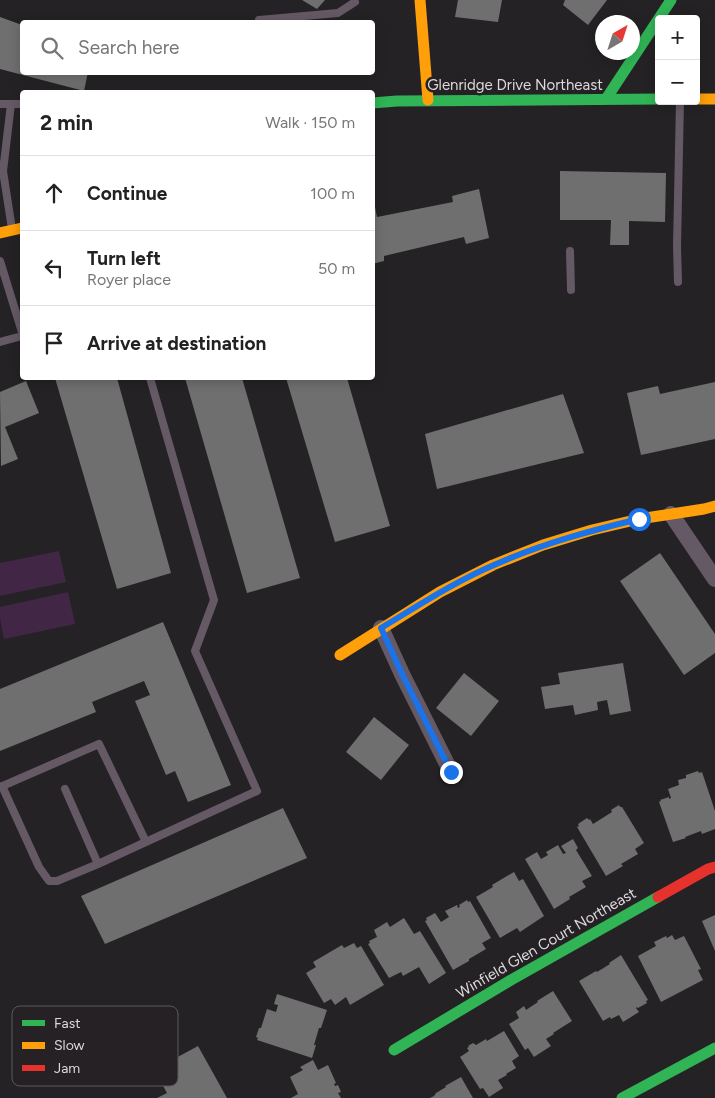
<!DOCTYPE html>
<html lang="en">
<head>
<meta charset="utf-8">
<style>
	:root { --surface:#fff; --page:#f6f6f6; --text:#222; --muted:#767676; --line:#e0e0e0 }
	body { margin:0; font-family:Figtree,sans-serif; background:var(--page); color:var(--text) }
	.controls { position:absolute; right:15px; top:15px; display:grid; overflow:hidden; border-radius:5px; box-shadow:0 2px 12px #0003 }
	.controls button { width:45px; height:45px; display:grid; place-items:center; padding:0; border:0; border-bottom:1px solid var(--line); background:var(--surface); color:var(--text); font:25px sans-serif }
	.compass { position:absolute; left:595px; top:15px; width:45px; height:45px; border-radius:50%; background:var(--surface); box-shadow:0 2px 12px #0003; rotate:39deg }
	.stop { position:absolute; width:15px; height:15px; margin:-11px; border:4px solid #1a73e8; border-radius:50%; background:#fff }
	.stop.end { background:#1a73e8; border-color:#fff; box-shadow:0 1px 5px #0008 }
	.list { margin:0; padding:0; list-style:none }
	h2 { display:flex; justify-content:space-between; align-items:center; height:65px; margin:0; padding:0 20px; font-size:21px }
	h2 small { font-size:16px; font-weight:400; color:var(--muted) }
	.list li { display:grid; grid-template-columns:32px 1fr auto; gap:15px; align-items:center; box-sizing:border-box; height:75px; padding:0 20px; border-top:1px solid var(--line) }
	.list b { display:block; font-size:19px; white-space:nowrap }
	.list p { margin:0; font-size:16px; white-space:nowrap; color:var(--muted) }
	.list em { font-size:16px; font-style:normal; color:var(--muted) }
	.icon { flex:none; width:28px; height:28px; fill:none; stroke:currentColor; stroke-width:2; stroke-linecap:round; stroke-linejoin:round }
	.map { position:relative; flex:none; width:715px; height:1098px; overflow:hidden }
	.search { position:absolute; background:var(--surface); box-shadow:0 2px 12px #0003; left:20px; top:20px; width:355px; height:55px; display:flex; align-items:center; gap:12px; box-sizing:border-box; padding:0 18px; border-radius:5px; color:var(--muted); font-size:19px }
	.panel { position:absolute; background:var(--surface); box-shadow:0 2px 12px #0003; left:20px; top:90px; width:355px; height:290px; border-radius:5px }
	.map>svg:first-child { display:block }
</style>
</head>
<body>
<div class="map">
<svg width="715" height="1098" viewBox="0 0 715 1098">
	<rect width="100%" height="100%" fill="#242224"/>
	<path fill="#412645" d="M59,551L66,582L0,596V563Z
		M68,592L75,624L4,639L0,619V607Z"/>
	<path fill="#706f70" d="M302,0H325L317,9Z
		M458,0H502L498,22L455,17Z
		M565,0H607L588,25L563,5Z
		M0,17L22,25V72H88L84,91L0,69Z
		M560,171L666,173L665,222L629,221V245H610L611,220H560Z
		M479,189L489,238L466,244L464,237L384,256V261L372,264V207H375L377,217L453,202L452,196Z
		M55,378H117L171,573L117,589Z
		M185,378H242L300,578L247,593Z
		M286,378H347L390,526L335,542Z
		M26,381L39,413L5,427L18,459L1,466L0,392Z
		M715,382V439L641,455L627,393L658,386L660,394Z
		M563,394L584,453L437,489L425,434Z
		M660,553L715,634V653L684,675L620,581Z
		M163,622L231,785L188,802L175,771L166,775L135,701L150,695L144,681L92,702L96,712L0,751V689Z
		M623,663L631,711L610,715L607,700L597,702L598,710L575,715L573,705L545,709L541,687L560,684L558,673Z
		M464,673L499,701L471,736L436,708Z
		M374,717L409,745L381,780L346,752Z
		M698,771L699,773L702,772L715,811V829L702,834L701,831L685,837L686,838L673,842L659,802L661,801L660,800L669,797V799L671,798L668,789L679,785L678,780L686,778V775Z
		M619,805L620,807H622L644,843L635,849L638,854L621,864L623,866L606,876L577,827L579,826L578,824L587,818L589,820L590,819L593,824L612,812L611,810Z
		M283,808L307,858L105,944L81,896Z
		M573,839L578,848L576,850L592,876L582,881L586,887L569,897L570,899L554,909L525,859L537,852L541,859L548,855L546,852L558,845L563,854L566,853L561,846Z
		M514,872L519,881L523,879L544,916L520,932L517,928L500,938L476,897L493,887L492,885Z
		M467,900L468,902L470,901L491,938L482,943L486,949L469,959V961L453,970L425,921L427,920L426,918L435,913L441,922L449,917L445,911L457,905L458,908L460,907L459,905Z
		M715,915V951L702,921Z
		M404,918L414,934L420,931L446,973L429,984L419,967L403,976L401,972L389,978L368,944L370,943L369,941L377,937L374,930L387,922L390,927Z
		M672,935L675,940L684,936L701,969L698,970L703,980L661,1002L638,956L656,946L654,942L666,936L667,938Z
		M354,943L357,948L361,946L384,985L350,1005L346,997L335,1005L331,999L324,1003L306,973L316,967L313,962L342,945L344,948Z
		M621,955L648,1000L646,1001L647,1003L638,1008L637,1007L636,1008L639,1012L623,1022L619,1015L611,1019L610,1017L603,1021L579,981L596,971L597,972L610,964L609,963Z
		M553,991L572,1021L553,1033L554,1034L546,1039L551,1046L534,1057L528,1048L525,1050L509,1024L519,1018L516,1012L524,1006L526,1010L538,1002L537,1001Z
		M277,994L327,1010L321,1028H319L314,1045H316L312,1058L257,1040L258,1038L256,1037L259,1028H261L267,1009L276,1012L278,1005L274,1004Z
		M504,1031L519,1056L512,1061L516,1068L506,1074L507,1075L498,1080L503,1088L489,1097L483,1088L480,1089L460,1057L469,1051L467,1048L469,1047L468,1046L473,1043L476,1045L486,1039L487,1041Z
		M198,1046L227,1098H157L167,1093L156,1073L176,1062L174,1059Z
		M313,1060L318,1070L328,1065L336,1083L334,1084L335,1086L338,1085L341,1092L338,1093L341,1098H291L298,1094L290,1077L303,1070L300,1067Z
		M461,1077L473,1098H430L434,1096L436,1093L446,1087L445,1086Z"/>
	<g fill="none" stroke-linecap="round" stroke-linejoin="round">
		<path stroke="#655965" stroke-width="8" d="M259,20L338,13L355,2
			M0,104H11L3,171L12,229
			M11,104H22
			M570,251L571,290
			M0,261L22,332
			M678,282L677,246L680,101
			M0,342L22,336
			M2,786L39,867L49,881H57L98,864
			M0,787L99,744L146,842
			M65,789L98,864L257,791L195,651L214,600L150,378"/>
		<path stroke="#655965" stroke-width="16" d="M671,514L715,579
			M381,628L402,674L451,772"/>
		<path stroke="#30b455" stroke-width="11" d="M606,99L671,0
			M372,103L397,101L659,99
			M394,1050L511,980L658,897
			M622,1098L715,1048"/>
		<path stroke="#ff9f0a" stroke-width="11" d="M420,0L428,100
			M696,99H715
			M0,233L22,228
			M340,655L440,592L493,565L543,545L592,530L639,519L704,509L715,506"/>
		<path stroke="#e5322d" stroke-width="11" d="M658,897L708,869L715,867"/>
	</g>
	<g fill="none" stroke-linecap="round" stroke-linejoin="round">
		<path stroke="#1a73e8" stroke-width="6" d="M451,772L402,674L381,628C418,606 454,582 494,565C541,544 589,531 639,519"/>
	</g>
	<g text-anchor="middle" stroke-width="5" stroke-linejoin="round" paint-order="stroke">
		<g font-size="15" fill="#dcdadc" stroke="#252125">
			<text x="515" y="90">Glenridge Drive Northeast</text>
			<text transform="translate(546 943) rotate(-30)" y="5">Winfield Glen Court Northeast</text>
		</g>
	</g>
	<rect x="12" y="1006" width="166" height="80" rx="8" fill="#252125" stroke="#5c585c" stroke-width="1"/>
	<rect x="22" y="1020" width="23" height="6" fill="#30b455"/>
	<rect x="22" y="1042" width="23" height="7" fill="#ff9f0a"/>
	<rect x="22" y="1065" width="23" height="6" fill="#e5322d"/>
	<g font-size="14" fill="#dcdadc">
		<text x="54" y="1028">Fast</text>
		<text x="54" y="1050">Slow</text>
		<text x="54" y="1073">Jam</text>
	</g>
</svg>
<div class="controls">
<button>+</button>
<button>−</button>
</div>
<svg class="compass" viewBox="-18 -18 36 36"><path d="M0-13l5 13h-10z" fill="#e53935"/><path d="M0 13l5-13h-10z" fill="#767676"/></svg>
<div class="stop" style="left:639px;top:519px"></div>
<div class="stop end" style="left:451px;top:772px"></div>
<div class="search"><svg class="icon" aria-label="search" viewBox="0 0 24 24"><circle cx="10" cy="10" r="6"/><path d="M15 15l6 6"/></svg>Search here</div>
<section class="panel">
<h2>2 min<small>Walk · 150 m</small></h2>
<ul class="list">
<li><svg class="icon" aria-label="ahead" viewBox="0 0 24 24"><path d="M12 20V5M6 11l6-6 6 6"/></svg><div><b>Continue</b></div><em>100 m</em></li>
<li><svg class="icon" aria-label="left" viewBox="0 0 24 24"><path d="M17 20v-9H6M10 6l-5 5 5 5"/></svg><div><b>Turn left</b><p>Royer place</p></div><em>50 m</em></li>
<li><svg class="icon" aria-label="arrive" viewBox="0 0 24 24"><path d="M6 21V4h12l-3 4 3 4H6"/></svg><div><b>Arrive at destination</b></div></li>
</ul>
</section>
</div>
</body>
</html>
